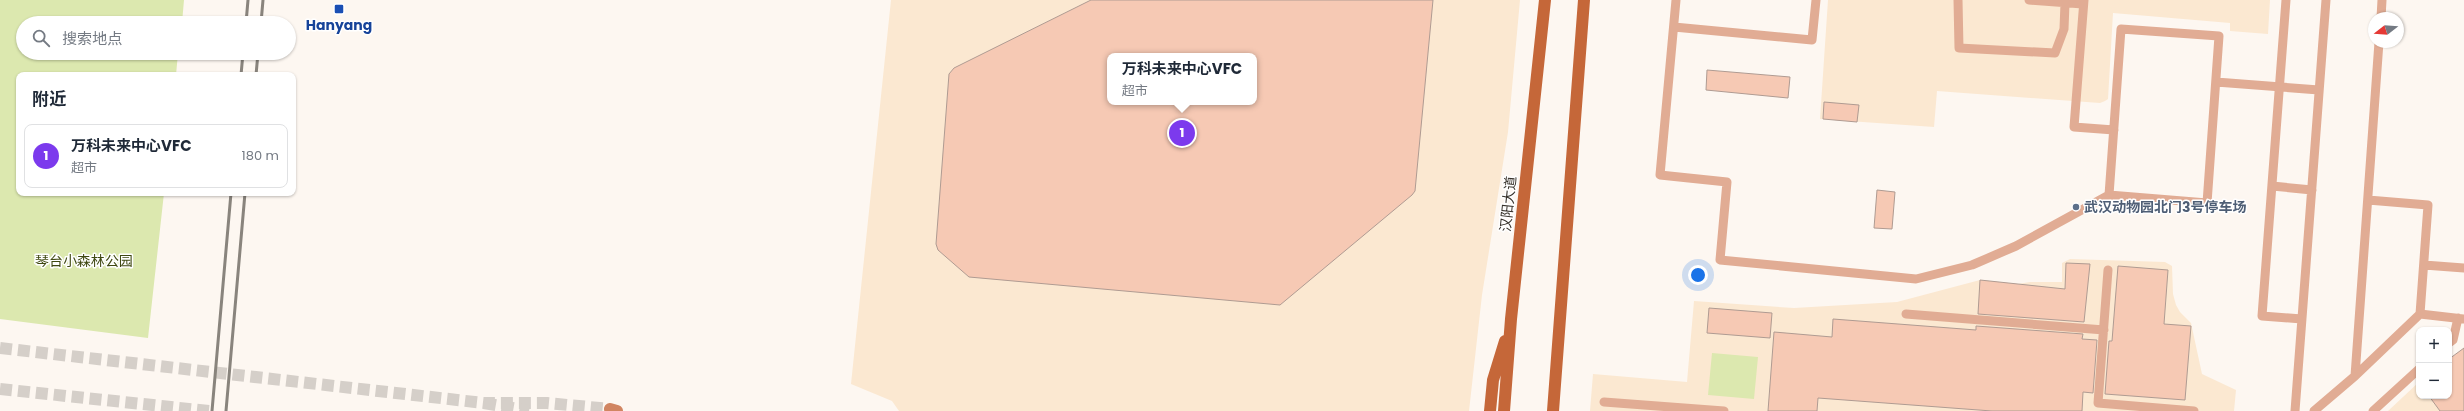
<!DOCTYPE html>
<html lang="zh">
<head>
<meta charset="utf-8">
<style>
	:root { --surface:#fff; --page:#f2f2f3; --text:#1f2937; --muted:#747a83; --line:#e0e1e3; --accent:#7c3aed }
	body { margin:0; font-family:Poppins,"Noto Sans SC",sans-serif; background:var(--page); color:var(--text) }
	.controls { position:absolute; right:12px; bottom:12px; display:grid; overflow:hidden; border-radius:8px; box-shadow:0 1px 3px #0004 }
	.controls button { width:36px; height:36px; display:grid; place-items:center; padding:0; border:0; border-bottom:1px solid var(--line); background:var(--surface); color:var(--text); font:20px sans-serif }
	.compass { position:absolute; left:2368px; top:12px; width:36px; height:36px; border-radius:50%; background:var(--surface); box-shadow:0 1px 3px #0004; rotate:253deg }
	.you { position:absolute; left:1698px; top:275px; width:14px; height:14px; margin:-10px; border:3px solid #fff; border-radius:50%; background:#1a73e8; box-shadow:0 0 0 6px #1a73e833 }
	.badge { display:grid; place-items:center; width:26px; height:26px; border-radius:50%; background:var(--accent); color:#fff; font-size:13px; font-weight:700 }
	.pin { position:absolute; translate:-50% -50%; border:2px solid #fff; box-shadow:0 1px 4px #0006 }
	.popup { position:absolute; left:1107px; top:53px; width:150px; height:52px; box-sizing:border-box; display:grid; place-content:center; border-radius:8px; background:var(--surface); filter:drop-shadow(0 1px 3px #0005); font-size:13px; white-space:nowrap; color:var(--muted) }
	.popup b { font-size:15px; color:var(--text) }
	.popup::after { content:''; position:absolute; left:50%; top:100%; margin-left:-8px; border:8px solid transparent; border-top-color:var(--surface) }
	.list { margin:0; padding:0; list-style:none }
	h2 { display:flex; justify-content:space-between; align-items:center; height:52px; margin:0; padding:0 16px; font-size:17px }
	h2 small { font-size:13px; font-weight:400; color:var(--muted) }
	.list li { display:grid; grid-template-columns:26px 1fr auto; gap:12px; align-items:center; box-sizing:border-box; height:64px; margin:0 8px 8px; padding:0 8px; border:1px solid var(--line); border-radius:8px }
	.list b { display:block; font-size:15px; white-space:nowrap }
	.list p { margin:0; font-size:13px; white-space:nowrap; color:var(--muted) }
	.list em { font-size:13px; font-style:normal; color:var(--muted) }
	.icon { flex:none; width:22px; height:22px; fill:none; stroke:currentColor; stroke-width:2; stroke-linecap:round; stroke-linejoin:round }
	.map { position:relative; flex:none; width:2464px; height:411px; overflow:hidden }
	.search { position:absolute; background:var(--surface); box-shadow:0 1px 3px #0004; left:16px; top:16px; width:280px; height:44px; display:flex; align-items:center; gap:10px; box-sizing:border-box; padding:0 14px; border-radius:22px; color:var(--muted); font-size:15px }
	.panel { position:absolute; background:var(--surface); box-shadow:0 1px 3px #0004; left:16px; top:72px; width:280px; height:124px; border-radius:8px }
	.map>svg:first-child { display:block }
</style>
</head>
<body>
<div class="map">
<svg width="2464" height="411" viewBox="0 0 2464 411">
	<rect width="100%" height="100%" fill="#fdf7f1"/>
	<path fill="#fbe8d1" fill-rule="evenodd" d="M891,0H1520L1508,132L1482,295L1469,411H899L892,401L851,384ZM1110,56H1254V102H1110Z
		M1828,0H2270L2268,34L2230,31V23L2113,13L2108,99L2105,101L2100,103L1937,91L1934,127L1820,119Z
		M2070,259L2165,262L2172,266L2173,294L2176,305L2180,312L2191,323L2202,374L2236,390L2234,411H1590L1593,374L1687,382L1694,301L1794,308L1897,302L1980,280L2018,284L2030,282H2062V263Z
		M2419,382V396H2449L2464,411H2388Z"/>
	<path fill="#dce8af" d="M0,0H184L182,23H23V53H178L176,75H19V193H164L148,338L0,319Z
		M1712,353L1758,357L1754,399L1708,395Z"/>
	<path fill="#f6c9b4" stroke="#af9b92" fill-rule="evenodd" d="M1091,0H1433L1415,191L1412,195L1280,305L969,277L938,250L936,244L949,74L954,68ZM1110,56H1254V102H1110Z
		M1707,70L1790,77L1788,98L1706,90Z
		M1824,102L1859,105L1857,122L1823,119Z
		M1877,190L1895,192L1892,229L1874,228Z
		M2066,263L2090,264L2084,322L1978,314L1980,280L2065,289Z
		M2118,266L2168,270L2164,324L2191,326L2185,400L2105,394L2109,341H2112Z
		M1709,308L1772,313L1770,338L1707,333Z
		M1833,319L1976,330V326L2083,334L2082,339L2097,340L2093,393L2083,392L2082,411H1992L1818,398L1817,411H1768L1774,332L1832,337Z
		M2464,348V411H2440L2429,396H2449V359Z"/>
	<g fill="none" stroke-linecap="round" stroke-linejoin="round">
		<path stroke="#d5cfc9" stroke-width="12" stroke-dasharray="12 6" stroke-linecap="butt" d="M0,348L484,403H547L610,409"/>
		<path stroke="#d5cfc9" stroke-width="12" stroke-dasharray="12 6" stroke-linecap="butt" d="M0,389L209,411
			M484,403L529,411"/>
		<path stroke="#e1ac94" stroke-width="9" d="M1676,0L1660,175L1727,182L1720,260L1916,279L1972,265L2016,246L2109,195L2207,203L2219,36L2121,29L2109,195
			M1958,0L1959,48L2055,53L2064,29L2065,3
			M2029,0L2083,4
			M2084,0L2074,127L2114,130
			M2286,0L2262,316L2302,319
			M2381,18L2382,0
			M1674,27L1812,40L1816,0
			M2216,82L2319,90
			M2272,186L2312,190
			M2368,200L2428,205L2420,314
			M2424,265L2464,268
			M2108,270L2098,403L2194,411
			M1906,314L2104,330
			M2449,343L2453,340L2458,318
			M2355,376L2379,42
			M1604,402L1724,411
			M2295,411L2326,0
			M2314,411L2355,376L2420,314L2464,319
			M2373,411L2419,369"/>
		<path stroke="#d18561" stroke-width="12" d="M610,409L617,411"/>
		<path stroke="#c56739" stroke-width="12" d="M1490,411L1493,380L1505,341
			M1504,411L1511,319L1545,0
			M1553,411L1584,0"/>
		<path stroke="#89847d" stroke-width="3" d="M246,23L248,0
			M261,23L263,0
			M241,75L243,53
			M256,75L258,53
			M212,411L231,193
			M226,411L245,193"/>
	</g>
	<rect fill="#1a4fb4" stroke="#fff" stroke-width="1.5" x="334" y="4" width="10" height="10" rx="2"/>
	<circle fill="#5c6f8a" stroke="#fff" stroke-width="1.5" cx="2076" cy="207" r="4"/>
	<g text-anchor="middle" stroke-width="3" stroke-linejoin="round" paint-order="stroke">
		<g font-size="14" font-weight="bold" fill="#164399" stroke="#fff">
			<text x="339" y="30">Hanyang</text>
		</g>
		<g font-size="14" fill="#36312a" stroke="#fff">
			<text transform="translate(1508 204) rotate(-84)" y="5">汉阳大道</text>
		</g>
		<g font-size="14" font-weight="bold" fill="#4e5e75" stroke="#fff" text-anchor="start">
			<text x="2084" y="212">武汉动物园北门3号停车场</text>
		</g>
		<g font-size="14" fill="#3f4811" stroke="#fff">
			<text x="84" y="266">琴台小森林公园</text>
		</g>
	</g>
</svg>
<div class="controls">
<button>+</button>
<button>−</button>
</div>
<svg class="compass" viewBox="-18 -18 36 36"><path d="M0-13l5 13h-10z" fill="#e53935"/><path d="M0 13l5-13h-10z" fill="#747a83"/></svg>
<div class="you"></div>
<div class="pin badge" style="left:1182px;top:133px">1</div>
<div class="popup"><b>万科未来中心VFC</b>超市</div>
<div class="search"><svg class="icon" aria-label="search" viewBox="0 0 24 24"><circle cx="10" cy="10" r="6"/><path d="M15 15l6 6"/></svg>搜索地点</div>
<section class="panel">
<h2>附近<small></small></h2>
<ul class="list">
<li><span class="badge">1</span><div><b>万科未来中心VFC</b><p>超市</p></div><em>180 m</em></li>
</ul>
</section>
</div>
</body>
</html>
